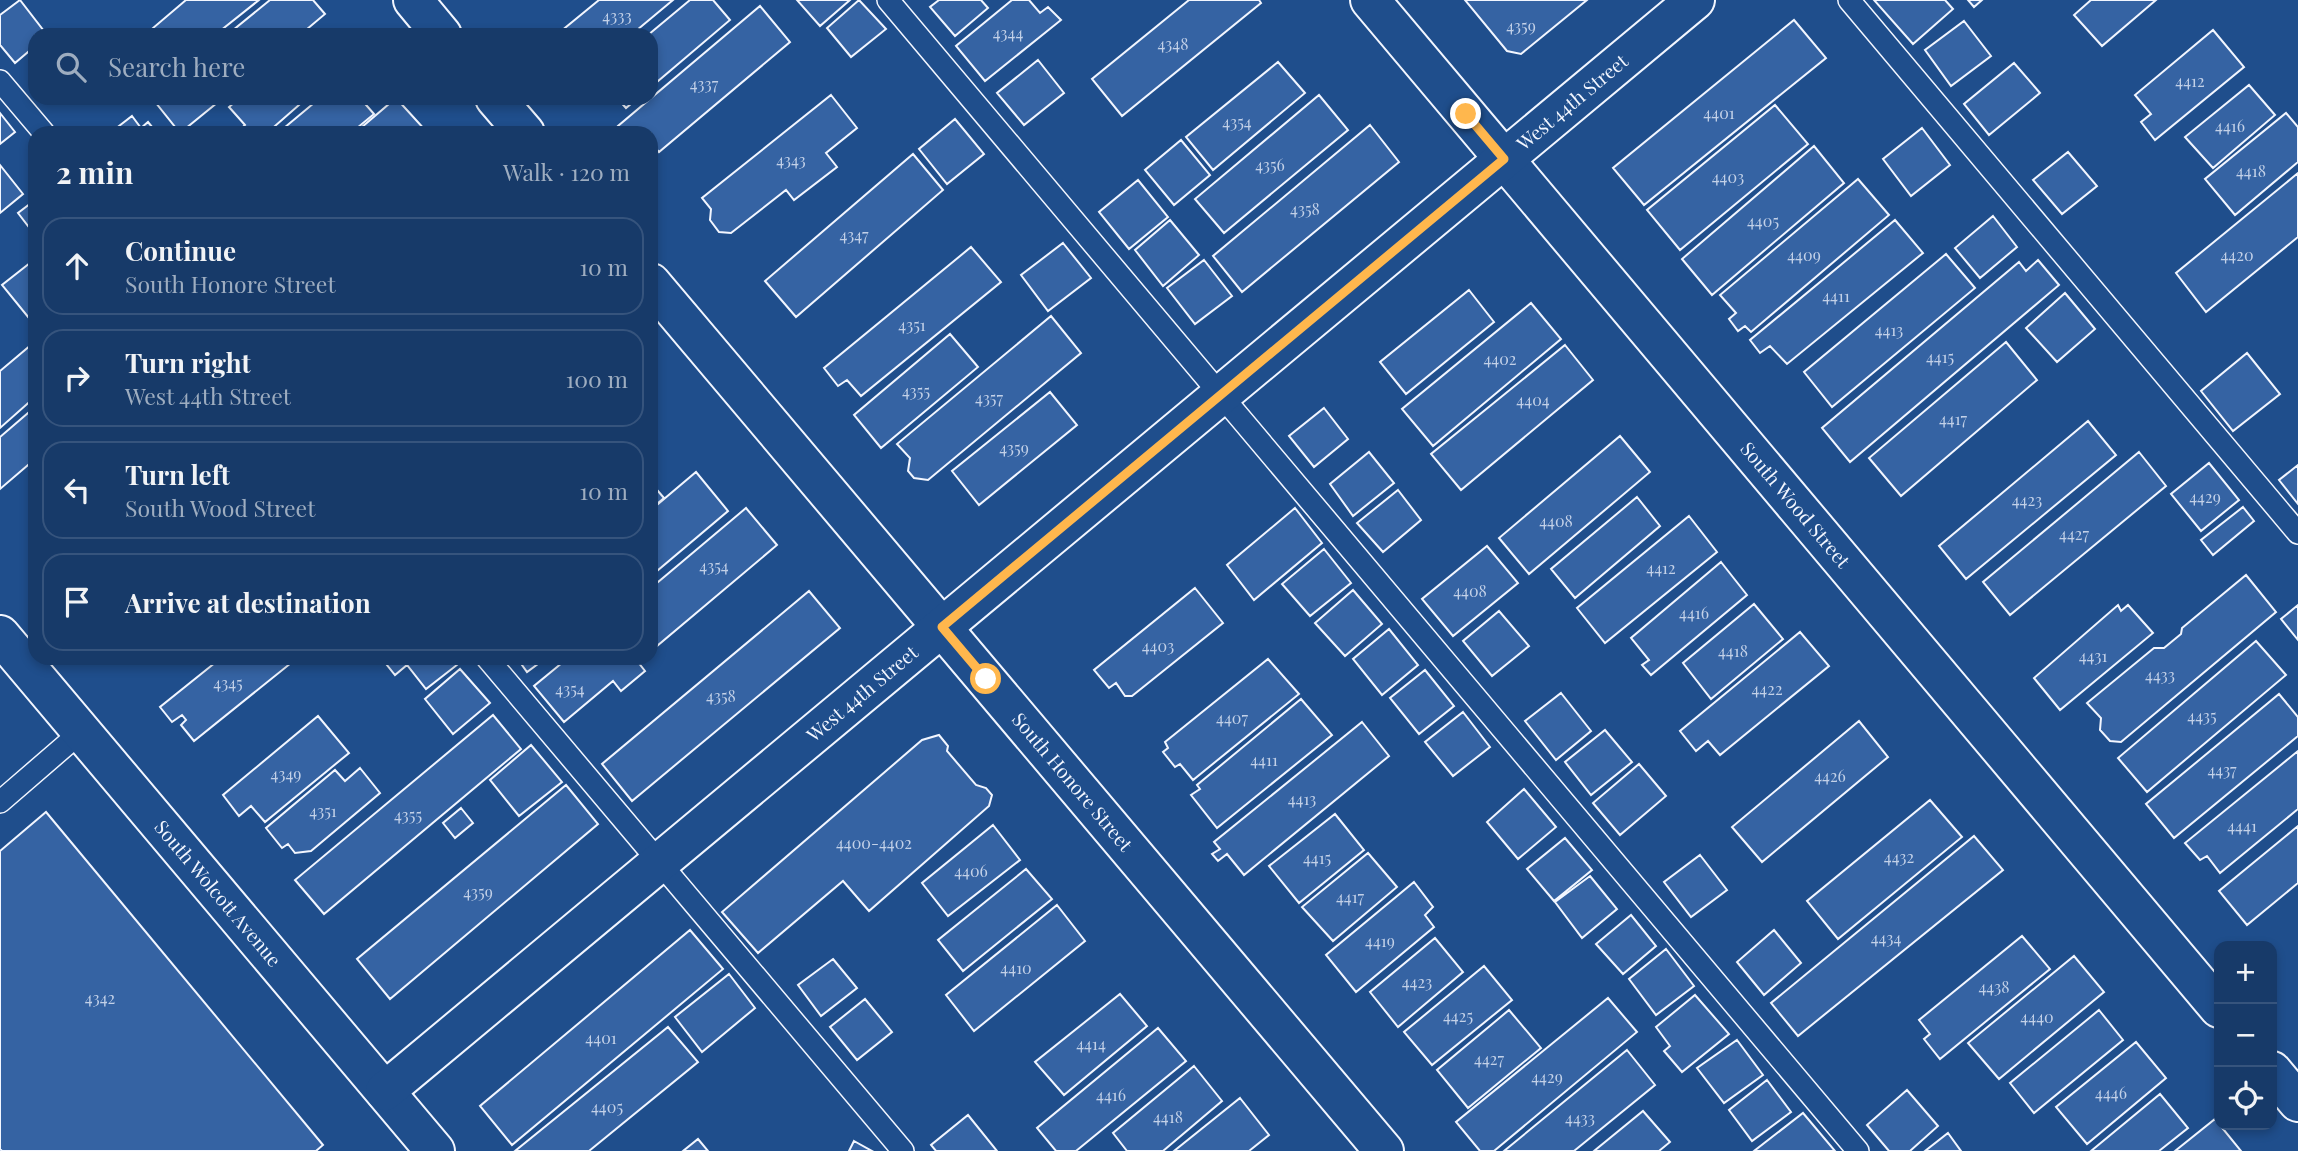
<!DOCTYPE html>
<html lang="en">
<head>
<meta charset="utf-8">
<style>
	:root { --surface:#173a69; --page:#20416f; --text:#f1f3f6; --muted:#9eadc0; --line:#36547d }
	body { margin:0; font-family:"Playfair Display",serif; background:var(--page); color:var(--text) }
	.controls { position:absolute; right:21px; bottom:21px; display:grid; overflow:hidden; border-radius:14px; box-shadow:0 4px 10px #0003 }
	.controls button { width:63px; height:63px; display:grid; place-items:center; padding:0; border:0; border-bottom:2px solid var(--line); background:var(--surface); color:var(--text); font:35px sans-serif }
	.stop { position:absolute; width:21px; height:21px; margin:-16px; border:5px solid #ffb74d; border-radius:50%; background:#fff }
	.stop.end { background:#ffb74d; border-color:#fff; box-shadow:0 2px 7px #0008 }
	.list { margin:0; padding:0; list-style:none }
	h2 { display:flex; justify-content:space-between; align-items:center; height:91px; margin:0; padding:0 28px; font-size:30px }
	h2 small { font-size:23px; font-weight:400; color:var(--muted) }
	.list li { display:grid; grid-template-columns:46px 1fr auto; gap:21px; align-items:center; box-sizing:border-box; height:98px; margin:0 14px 14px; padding:0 14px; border:2px solid var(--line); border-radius:21px }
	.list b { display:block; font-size:26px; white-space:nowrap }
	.list p { margin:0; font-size:23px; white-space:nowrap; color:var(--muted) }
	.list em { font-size:23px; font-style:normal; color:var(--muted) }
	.icon { flex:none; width:38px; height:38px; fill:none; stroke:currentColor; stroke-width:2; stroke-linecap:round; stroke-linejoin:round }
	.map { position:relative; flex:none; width:2298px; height:1151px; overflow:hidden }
	.search { position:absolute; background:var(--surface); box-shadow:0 4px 10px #0003; left:28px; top:28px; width:630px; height:77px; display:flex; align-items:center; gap:18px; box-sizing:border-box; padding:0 24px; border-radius:21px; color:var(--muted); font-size:26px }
	.panel { position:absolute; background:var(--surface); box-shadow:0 4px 10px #0003; left:28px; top:126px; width:630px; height:539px; border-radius:21px }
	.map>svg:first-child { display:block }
</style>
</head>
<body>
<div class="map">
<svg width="2298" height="1151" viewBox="0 0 2298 1151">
	<rect width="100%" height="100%" fill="#1f4e8c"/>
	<path fill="#3563a3" stroke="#f2f6ff" stroke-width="2" d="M20,0L47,35H35V46L15,63L0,45V15Z
		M186,0H259L215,35H159L153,28Z
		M270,0H313L325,14L300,35H227Z
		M599,0H673L631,35H562L560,32Z
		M690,0H713L730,20L651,87V35H648Z
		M797,0H850L820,26Z
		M859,0L886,29L851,57L827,28Z
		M939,0H981L988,8L955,36L930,7Z
		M1012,0H1029L1040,13L1048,7L1061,20L985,81L956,46Z
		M1189,0H1259L1261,3L1122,116L1092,79Z
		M1465,0H1587L1521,54L1507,51Z
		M1874,0H1945L1953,9L1913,44Z
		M1968,0H1982L1974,7Z
		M2091,0H2156L2102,46L2074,15Z
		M760,6L790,42L659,152L651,142V133H623L618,126Z
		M1794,20L1826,58L1644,205L1613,168Z
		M1964,21L1991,56L1951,86L1925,50Z
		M2213,30L2244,67L2155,140L2141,122L2151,114L2135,95Z
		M1038,60L1064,93L1024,125L997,93Z
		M1278,62L1305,93L1213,170L1186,137Z
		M2014,63L2040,93L1989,135L1964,104Z
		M2249,85L2275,115L2213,168L2185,137Z
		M831,95L857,128L826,153L837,167L794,200L786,190L731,233L719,232L710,220L711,209L702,198Z
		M1319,95L1348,130L1224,233L1195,199Z
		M152,98H223L180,133Z
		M240,98H307L267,133H236L245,125L229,107Z
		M320,98H360L374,114L351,133H278Z
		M396,98L426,131L424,133H355Z
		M617,98H638L626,108Z
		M1775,105L1808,144L1680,250L1647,210Z
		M0,113L15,132L0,144Z
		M2286,113L2298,127V162L2235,215L2205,179Z
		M132,116L141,128L148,122L157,133H110Z
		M955,119L984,154L947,184L919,149Z
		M1370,125L1399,162L1242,292L1213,256Z
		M1922,128L1950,165L1911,196L1883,159Z
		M1181,140L1210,175L1174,205L1145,170Z
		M1814,146L1844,183L1712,295L1682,259Z
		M2068,152L2097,186L2062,214L2033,180Z
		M913,154L943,190L796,317L765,281Z
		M0,165L23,194L0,213Z
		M2298,173V237L2206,312L2176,273Z
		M1858,179L1889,215L1751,332L1745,326L1738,331L1729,319L1736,313L1720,295Z
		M1138,180L1168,217L1129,249L1099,212Z
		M35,200V235L18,213Z
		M1993,216L2017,247L1980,278L1955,248Z
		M1170,220L1199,255L1163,286L1135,250Z
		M1895,220L1923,253L1787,364L1770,346L1760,353L1750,340Z
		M1063,243L1091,278L1048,311L1021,275Z
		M971,247L1001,282L861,396L847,380L838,386L824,368Z
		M1946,254L1975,288L1832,407L1804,372Z
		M35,259V321L33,323L2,285Z
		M1204,260L1232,296L1195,324L1167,288Z
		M2038,260L2059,285L1850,462L1822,428L2019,262L2026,271Z
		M1469,290L1494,322L1406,394L1380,362Z
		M2065,293L2095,329L2057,362L2026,328Z
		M1531,303L1561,339L1433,446L1402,409Z
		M1051,316L1081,353L928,480L914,478L908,471L910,458L897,444Z
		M950,334L978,367L881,448L854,415Z
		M2006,342L2037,380L1901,496L1869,458Z
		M31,345L35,350V397L0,428V371Z
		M1565,345L1593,380L1461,490L1431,454Z
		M2247,353L2280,394L2233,431L2201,391Z
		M1050,392L1077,425L979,505L952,471Z
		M35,407V459L0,489V437Z
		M1324,408L1348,439L1314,467L1289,436Z
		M2088,421L2116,455L1966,579L1939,546Z
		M1620,436L1650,472L1529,574L1499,538Z
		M1369,452L1394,483L1353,516L1330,484Z
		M2139,452L2166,486L2010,615L1983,582Z
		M2209,463L2239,500L2201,531L2171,494Z
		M2298,465V504L2279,480Z
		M696,472L728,511L651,576V510Z
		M651,483L664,498L651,509Z
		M1398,490L1421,520L1383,552L1357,523Z
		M1637,497L1660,526L1575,598L1551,569Z
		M2243,507L2254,521L2213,555L2201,540Z
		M746,508L777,545L651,651V588Z
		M1295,508L1322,543L1254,600L1227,565Z
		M1689,516L1717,552L1605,643L1577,608Z
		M1487,546L1518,583L1453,636L1422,599Z
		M1324,549L1351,583L1310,616L1282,584Z
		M1721,562L1747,595L1651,675L1642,665L1649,660L1631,638Z
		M2246,575L2276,612L2121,742L2110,741L2100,730L2101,718L2087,703L2154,648H2164L2181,634L2182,628Z
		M1195,588L1223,623L1132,696H1125L1116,683L1109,688L1094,670Z
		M1353,590L1382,624L1345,656L1315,623Z
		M809,591L840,628L632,801L602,764Z
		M1754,604L1783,639L1711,699L1683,663Z
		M2118,605L2121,611L2128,605L2153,633L2060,710L2034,678Z
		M2298,605V640L2281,619Z
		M1499,611L1529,646L1492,676L1463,641Z
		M1389,629L1418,665L1382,695L1353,659Z
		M1800,632L1829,666L1720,755L1708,741L1696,751L1680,731Z
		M2256,641L2286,675L2147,792L2118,758Z
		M221,658L296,659L194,741L181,725L186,720L182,715L172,722L160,707Z
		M385,658H459L462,661L426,689L407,665L395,675L383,660Z
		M517,658H546L527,672Z
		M568,658H642L638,662L645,671L621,691L613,681L564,722L534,686Z
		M1268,659L1299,694L1193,780L1180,764L1175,767L1163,752L1168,748L1165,742Z
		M460,669L490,703L453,734L425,699Z
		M1425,670L1454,706L1419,734L1390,698Z
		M1561,693L1591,731L1556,760L1525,721Z
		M2279,694L2298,717V736L2174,838L2146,804Z
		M1301,699L1332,735L1217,828L1191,795L1200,789L1197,785Z
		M1463,712L1490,747L1453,776L1425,742Z
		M493,715L521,749L324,914L295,880Z
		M318,716L349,753L265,822L251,806L239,816L223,795Z
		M1859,721L1888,757L1762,862L1732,827Z
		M1362,722L1389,756L1244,875L1227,854L1218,861L1212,854L1220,849L1214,842Z
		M1605,730L1632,762L1591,795L1565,762Z
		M939,735L948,746L947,751L976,785L986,788L992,795L989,806L869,911L843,881L758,953L722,912L922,740Z
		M531,745L562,782L519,816L490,780Z
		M2298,751V809L2220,873L2207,856L2200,860L2185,843Z
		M1639,764L1666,796L1620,835L1593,803Z
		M360,768L380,793L311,851L295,853L288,844L282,848L266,828L335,770L345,781Z
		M566,785L598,824L390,999L357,959Z
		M1524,789L1556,827L1518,859L1487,822Z
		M1930,800L1962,837L1838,939L1807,901Z
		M461,808L473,823L455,838L443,823Z
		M46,812L323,1145L316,1151H2L0,1149V851Z
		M1335,814L1364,850L1299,903L1269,866Z
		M993,825L1020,860L948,916L922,883Z
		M2298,826V883L2247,925L2219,891Z
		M1974,836L2003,870L1798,1036L1771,1003Z
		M1565,838L1592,870L1554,901L1527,869Z
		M1368,853L1397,887L1333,941L1302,907Z
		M1700,855L1727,890L1691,917L1664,882Z
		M1026,869L1052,899L963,971L938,940Z
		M1590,876L1617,909L1582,938L1555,902Z
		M1414,882L1433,907L1425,915L1434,927L1356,992L1326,955Z
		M1057,905L1085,941L974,1031L946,995Z
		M1631,915L1656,946L1623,974L1596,944Z
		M690,930L723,969L512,1145L480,1106Z
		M1774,930L1801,963L1764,995L1737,962Z
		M2022,936L2050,969L1940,1059L1924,1039L1930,1034L1919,1020Z
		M1435,938L1463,972L1398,1027L1370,992Z
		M1666,949L1694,986L1656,1015L1629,979Z
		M2074,956L2104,992L1999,1079L1968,1043Z
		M833,959L857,988L821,1016L798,985Z
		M1484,966L1512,1000L1432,1065L1404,1032Z
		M729,974L755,1008L702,1052L675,1017Z
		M1120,994L1147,1026L1064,1095L1035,1062Z
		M1695,995L1729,1034L1682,1072L1664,1051L1670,1046L1656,1027Z
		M1608,998L1637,1032L1494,1151H1480L1456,1122Z
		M865,999L892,1032L857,1060L830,1027Z
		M1509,1010L1541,1048L1468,1108L1437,1070Z
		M2099,1010L2123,1040L2034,1113L2010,1083Z
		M668,1027L698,1062L589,1151H515Z
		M1158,1028L1186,1061L1076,1151H1056L1037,1128Z
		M1737,1040L1763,1075L1724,1103L1697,1068Z
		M2136,1042L2166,1078L2087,1144L2056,1107Z
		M1627,1050L1655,1085L1574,1151H1504Z
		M1194,1066L1222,1101L1163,1151H1127L1113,1133Z
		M1767,1080L1791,1112L1752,1141L1729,1110Z
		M1907,1090L1938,1126L1910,1151H1889L1867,1125Z
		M2160,1094L2188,1128L2159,1151H2091Z
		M1240,1098L1269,1135L1249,1151H1174Z
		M1643,1111L1670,1142L1659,1151H1594Z
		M1803,1113L1835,1151H1754Z
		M968,1115L997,1151H936L931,1145Z
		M2215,1119L2241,1151H2175Z
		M1948,1133L1961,1151H1925Z
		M698,1139L708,1151H683Z
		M854,1141L872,1151H849Z"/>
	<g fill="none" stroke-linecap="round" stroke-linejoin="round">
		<defs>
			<path id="lane" d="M888,0L1858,1151
				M1849,0L2298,533
				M0,81L44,133
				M487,658L903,1151
				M0,802L81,732"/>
			<g id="street">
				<path d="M413,0L442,35"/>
				<path id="s1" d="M1370,0L2219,1008"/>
				<path d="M495,98L525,133"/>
				<path id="s2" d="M651,283L1384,1151"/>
				<path id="s3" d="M0,635L435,1151"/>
				<path d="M2272,1071L2298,1102"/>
				<path id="s4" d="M385,1091L1695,0"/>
			</g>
		</defs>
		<use href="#lane" stroke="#f2f6ff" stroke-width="24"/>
		<use href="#street" stroke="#f2f6ff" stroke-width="42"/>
		<use href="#lane" stroke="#1f4e8c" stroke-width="21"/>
		<use href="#street" stroke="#1f4e8c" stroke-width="38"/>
	</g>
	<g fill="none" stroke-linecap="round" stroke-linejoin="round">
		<path stroke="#ffb74d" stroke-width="9" d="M986,679L942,627L1504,159L1466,114"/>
	</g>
	<g text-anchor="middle" stroke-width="5" stroke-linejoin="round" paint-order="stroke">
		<g font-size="16" fill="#c3d1e8">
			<text x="617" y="22">4333</text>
			<text x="1521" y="32">4359</text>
			<text x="1008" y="39">4344</text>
			<text x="1173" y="50">4348</text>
			<text x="2190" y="87">4412</text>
			<text x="704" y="90">4337</text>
			<text x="1719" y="119">4401</text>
			<text x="1237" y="128">4354</text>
			<text x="2230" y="132">4416</text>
			<text x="791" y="166">4343</text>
			<text x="1270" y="171">4356</text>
			<text x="2251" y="177">4418</text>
			<text x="1728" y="183">4403</text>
			<text x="1305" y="215">4358</text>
			<text x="1763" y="227">4405</text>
			<text x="854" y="241">4347</text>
			<text x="1804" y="261">4409</text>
			<text x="2237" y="261">4420</text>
			<text x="1836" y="302">4411</text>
			<text x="912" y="331">4351</text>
			<text x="1889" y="336">4413</text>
			<text x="1940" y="363">4415</text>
			<text x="1500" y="365">4402</text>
			<text x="916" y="397">4355</text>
			<text x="989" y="404">4357</text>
			<text x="1533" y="406">4404</text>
			<text x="1953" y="425">4417</text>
			<text x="1014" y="454">4359</text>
			<text x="2205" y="503">4429</text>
			<text x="2027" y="506">4423</text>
			<text x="1556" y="527">4408</text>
			<text x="2074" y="540">4427</text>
			<text x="714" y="572">4354</text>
			<text x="1661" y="574">4412</text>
			<text x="1470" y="597">4408</text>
			<text x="1694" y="619">4416</text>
			<text x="1158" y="652">4403</text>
			<text x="1733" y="657">4418</text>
			<text x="2093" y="662">4431</text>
			<text x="2160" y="681">4433</text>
			<text x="228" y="689">4345</text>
			<text x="570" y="695">4354</text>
			<text x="1767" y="695">4422</text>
			<text x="721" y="702">4358</text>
			<text x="2202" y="722">4435</text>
			<text x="1232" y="724">4407</text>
			<text x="1264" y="766">4411</text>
			<text x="2222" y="776">4437</text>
			<text x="286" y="780">4349</text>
			<text x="1830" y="782">4426</text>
			<text x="1302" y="805">4413</text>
			<text x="323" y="817">4351</text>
			<text x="408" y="821">4355</text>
			<text x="2242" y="832">4441</text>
			<text x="874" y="849">4400-4402</text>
			<text x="1899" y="863">4432</text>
			<text x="1317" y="864">4415</text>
			<text x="971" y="877">4406</text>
			<text x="478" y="898">4359</text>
			<text x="1350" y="903">4417</text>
			<text x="1886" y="944">4434</text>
			<text x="1380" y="947">4419</text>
			<text x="1016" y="974">4410</text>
			<text x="1417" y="988">4423</text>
			<text x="1994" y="993">4438</text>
			<text x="100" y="1004">4342</text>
			<text x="1458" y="1022">4425</text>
			<text x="2037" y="1023">4440</text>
			<text x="601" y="1044">4401</text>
			<text x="1091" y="1050">4414</text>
			<text x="1489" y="1065">4427</text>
			<text x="1547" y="1083">4429</text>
			<text x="2111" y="1099">4446</text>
			<text x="1111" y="1101">4416</text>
			<text x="607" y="1113">4405</text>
			<text x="1168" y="1123">4418</text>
			<text x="1580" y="1124">4433</text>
		</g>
		<g font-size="19" fill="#f2f6ff" stroke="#1f4e8c">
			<text dy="7" stroke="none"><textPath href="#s4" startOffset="1545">West 44th Street</textPath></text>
			<text dy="7" stroke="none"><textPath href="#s1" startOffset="660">South Wood Street</textPath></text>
			<text dy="7" stroke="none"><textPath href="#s4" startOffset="621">West 44th Street</textPath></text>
			<text dy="7" stroke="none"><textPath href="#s2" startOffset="653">South Honore Street</textPath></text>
			<text dy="7" stroke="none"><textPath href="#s3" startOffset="338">South Wolcott Avenue</textPath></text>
		</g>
	</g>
</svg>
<div class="controls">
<button>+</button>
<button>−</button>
<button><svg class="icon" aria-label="locate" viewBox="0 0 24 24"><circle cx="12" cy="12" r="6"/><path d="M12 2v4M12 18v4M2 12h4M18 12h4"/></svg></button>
</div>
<div class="stop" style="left:986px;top:679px"></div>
<div class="stop end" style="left:1466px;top:114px"></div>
<div class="search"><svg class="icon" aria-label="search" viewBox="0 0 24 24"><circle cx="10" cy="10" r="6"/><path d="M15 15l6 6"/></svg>Search here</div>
<section class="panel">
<h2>2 min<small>Walk · 120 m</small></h2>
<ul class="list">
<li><svg class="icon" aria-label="ahead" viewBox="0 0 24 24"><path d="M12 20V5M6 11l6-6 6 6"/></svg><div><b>Continue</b><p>South Honore Street</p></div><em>10 m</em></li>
<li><svg class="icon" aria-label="right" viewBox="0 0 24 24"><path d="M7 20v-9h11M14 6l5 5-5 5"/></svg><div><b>Turn right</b><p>West 44th Street</p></div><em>100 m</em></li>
<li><svg class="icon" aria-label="left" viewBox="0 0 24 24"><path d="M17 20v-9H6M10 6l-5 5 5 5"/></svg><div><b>Turn left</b><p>South Wood Street</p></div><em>10 m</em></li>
<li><svg class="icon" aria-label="arrive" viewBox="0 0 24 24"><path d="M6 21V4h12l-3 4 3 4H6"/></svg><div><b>Arrive at destination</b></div></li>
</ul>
</section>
</div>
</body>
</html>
